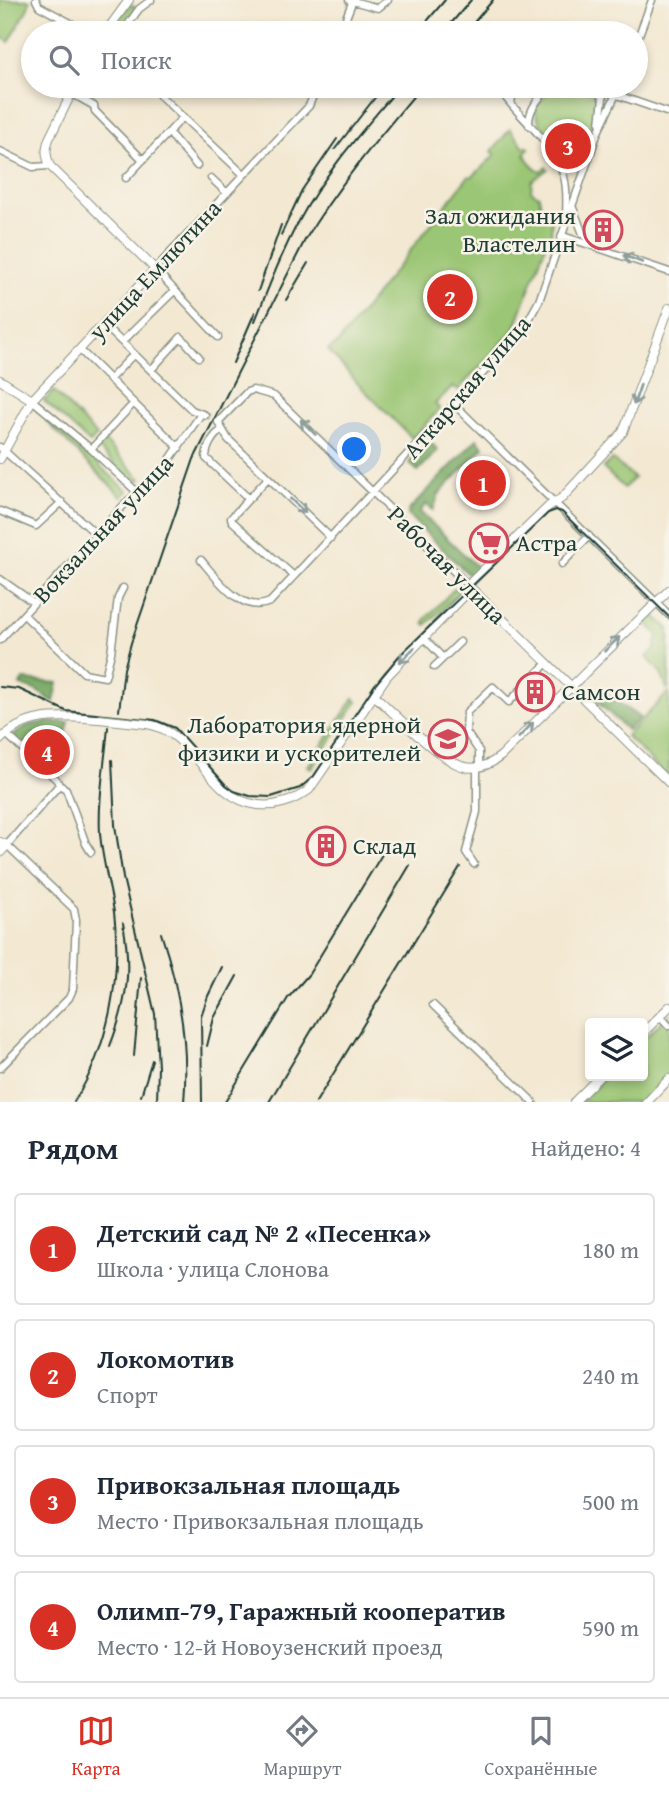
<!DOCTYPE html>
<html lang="ru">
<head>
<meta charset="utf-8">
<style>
	:root { --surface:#fff; --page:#f2f2f3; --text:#1f2937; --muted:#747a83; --line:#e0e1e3; --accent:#d93025 }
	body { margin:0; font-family:"Gentium Book Plus",serif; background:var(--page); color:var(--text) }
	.controls { position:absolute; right:21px; bottom:21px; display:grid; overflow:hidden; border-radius:7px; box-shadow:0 4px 10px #0003 }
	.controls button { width:63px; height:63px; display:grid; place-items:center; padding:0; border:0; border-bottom:2px solid var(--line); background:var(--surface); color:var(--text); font:35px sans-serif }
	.you { position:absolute; left:355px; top:450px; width:24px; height:24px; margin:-18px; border:5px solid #fff; border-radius:50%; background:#1a73e8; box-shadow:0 0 0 10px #1a73e833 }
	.badge { display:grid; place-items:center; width:46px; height:46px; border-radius:50%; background:var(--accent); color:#fff; font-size:23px; font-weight:700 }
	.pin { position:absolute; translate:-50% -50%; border:4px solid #fff; box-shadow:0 2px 7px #0006 }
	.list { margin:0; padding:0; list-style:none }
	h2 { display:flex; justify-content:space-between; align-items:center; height:91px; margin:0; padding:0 28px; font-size:30px }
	h2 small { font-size:23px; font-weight:400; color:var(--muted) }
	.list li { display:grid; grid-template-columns:46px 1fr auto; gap:21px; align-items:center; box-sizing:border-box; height:112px; margin:0 14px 14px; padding:0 14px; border:2px solid var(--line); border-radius:7px }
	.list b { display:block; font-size:26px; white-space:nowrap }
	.list p { margin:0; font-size:23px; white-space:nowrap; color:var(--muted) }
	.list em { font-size:23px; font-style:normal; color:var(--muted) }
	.icon { flex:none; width:38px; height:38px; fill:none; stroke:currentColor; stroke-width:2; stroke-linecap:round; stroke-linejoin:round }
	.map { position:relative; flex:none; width:669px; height:1102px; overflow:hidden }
	.search { position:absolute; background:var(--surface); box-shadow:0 4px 10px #0003; left:21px; right:21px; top:21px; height:77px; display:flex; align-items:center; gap:18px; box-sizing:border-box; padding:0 24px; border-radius:38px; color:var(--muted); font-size:26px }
	.sheet { height:595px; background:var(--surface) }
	nav { display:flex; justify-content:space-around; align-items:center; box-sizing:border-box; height:98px; border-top:2px solid var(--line); background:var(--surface); font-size:19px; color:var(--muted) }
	nav a { display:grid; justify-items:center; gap:4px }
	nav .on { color:var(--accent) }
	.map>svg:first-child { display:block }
</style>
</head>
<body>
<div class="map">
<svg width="669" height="1102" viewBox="0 0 669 1102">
	<rect width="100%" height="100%" fill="#f7f3e8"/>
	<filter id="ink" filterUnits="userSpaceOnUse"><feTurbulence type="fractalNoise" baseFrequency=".0143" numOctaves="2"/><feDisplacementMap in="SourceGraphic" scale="14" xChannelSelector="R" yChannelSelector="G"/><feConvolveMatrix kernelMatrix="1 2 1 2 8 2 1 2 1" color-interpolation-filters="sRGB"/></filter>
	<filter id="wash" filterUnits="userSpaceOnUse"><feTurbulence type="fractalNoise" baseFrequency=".00686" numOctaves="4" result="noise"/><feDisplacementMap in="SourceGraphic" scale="28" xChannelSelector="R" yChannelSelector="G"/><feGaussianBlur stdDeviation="1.57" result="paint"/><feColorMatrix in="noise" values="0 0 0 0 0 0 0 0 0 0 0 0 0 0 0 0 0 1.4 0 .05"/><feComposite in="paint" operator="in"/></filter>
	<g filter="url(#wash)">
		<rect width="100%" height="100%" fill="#f3e8d2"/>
		<path fill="#9bc674" stroke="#5d8254" stroke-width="2" d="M0,0H30L28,8L9,42L0,36Z
			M130,5L135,7C134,15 124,25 119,33H110Z
			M553,86C569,86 585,87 597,98C597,112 585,147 574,155C560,154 532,121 536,106Z
			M510,129L524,147L527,146L529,148L525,152C525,159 534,168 540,171L546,167L548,169L532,181L531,191L539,196L542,213H552L551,239H548L514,330L458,390L453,386L435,404L440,409L412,438L359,385L328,350L338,343L468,177L473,176L495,155L492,151Z
			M54,391L97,436L90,443L44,401Z
			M48,420L128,491L122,497L47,422Z
			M104,440L141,479L133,482L97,447Z
			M612,459L634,478L624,488L603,468Z
			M455,588L459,593L426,625L424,622L427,617Z
			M652,613L669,629V687L667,689L661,673L647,657L655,649L658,635L644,620Z
			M669,692V779L626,736Z
			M354,698L357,702L312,768L308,766Z
			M669,1014V1074L642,1102H579L606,1076H643V1040Z"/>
		<path fill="#7cab66" stroke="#4e744d" stroke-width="2" d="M477,439L484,447L439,494L433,510L426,504L420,512L480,570L471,577L408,515V511Z
			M430,442L438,450L418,471L409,463Z
			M23,680L58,683L54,702L35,690L20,685Z
			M602,691L640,718L627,730L594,698Z
			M47,722H69L66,733L61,740L54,735H33L23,746L12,736L28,725Z"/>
	</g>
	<g filter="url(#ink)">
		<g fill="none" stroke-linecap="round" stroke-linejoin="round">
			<path stroke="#c9c6b2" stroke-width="6" stroke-dasharray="6 3" stroke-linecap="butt" d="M205,415L215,420"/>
			<defs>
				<path id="minor" d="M36,0L39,6L89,33
					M349,0L378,8L388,0
					M122,33L139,9L151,0
					M340,33L353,0
					M636,43L652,0
					M150,86L244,175
					M510,86L506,98C525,123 556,145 564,177C568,190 566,206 566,220
					M591,86L669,113
					M594,89L603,98L600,123
					M71,93L94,106L95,111L143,160
					M511,104L513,92L518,86
					M529,125C528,109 540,97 550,86
					M169,133L197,166
					M0,151L33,167L50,166
					M552,151L571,160L585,157L590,149
					M126,178L183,117
					M211,178L227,193
					M573,208L583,234L595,245
					M563,236L669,272
					M104,325L192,410L205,415
					M218,337L155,269L309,106L317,86
					M122,342L174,291
					M80,350L179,448
					M151,370L181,337L199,357
					M110,379L134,354
					M32,400L91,449L138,493
					M454,404L669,615
					M218,422L247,392L253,390L274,396L469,586
					M218,422L228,439L331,538
					M222,430C213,435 206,448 206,458L248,498
					M0,447L97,535
					M91,449L134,403
					M268,478L231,518L232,521L294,576
					M0,511L36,526L62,502
					M201,560C217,579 242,615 270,602L523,330L539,301L598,132L620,86
					M562,564L589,536
					M0,579L34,603
					M24,615L84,673L105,677L111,653L118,598L123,588
					M424,638L443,658
					M0,640L123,506L164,468L201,414
					M434,667L460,642
					M6,734L57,780L59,785L66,789L86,844L91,852
					M479,767V751L466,732L467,712L493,687L509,702L546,664
					M474,864L466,852L477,812V767
					M433,1005L533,1102
					M660,1016L669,1026
					M0,1068L69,998L73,989L76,920L74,909L7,845L59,785"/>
				<path id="major" d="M105,33L129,0
					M0,380L32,400
					M0,459L32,400L155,269L50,166C46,156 45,149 49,139L75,86
					M469,586L669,783
					M374,695C394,713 441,762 465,767C479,770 491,764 501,756L669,590
					M147,724C197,732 207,799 258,805C278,807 293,801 309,790L387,676L465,595L472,581L549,506L562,498L623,432L669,308
					M0,740C28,711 63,717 99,719
					M0,842L7,845L0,853
					M643,1033L669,1007
					M574,1102L600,1076
					M647,1102L669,1079"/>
			</defs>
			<use href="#minor" stroke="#899283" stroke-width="9"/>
			<use href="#major" stroke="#899283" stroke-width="10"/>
			<use href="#minor" stroke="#fff" stroke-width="6"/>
			<use href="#major" stroke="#fff" stroke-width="8"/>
			<path stroke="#1f3d34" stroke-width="2" d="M0,687L19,689L66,711L155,720L175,728L226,785L234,791L250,796L271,797L300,788L314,776L374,686L399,656L548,513L556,510L562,512L669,617"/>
			<path stroke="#1f3d34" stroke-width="2" d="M417,33L445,0
				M443,33L471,0
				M465,33L493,0
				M335,149L384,86
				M281,235L302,190L337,139
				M258,291L281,225
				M286,300L308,263
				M255,321C269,287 281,253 299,221C325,172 364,129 400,86
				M233,363L255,312
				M119,711L124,669L131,643L194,459L305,240C339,184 380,136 422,86
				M112,760L115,825L123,878L155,1014L158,1067L157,1102
				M161,933C179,987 189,1045 184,1102
				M110,1046C127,1002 132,971 123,923
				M207,1046L214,1018L237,976
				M134,1056L141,978
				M141,1096L152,1060
				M74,1102C109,1047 122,976 114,912C110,886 102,860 100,833C98,798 105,763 108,727
				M202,1102L201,1016L208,996L222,967
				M225,1102L288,998L309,974L389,843
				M269,1102L410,865
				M316,1102L460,867"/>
			<defs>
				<path id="major-bridge" d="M99,719L147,724"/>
			</defs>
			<use href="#major-bridge" stroke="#899283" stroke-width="10" stroke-linecap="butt"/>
			<use href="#major-bridge" stroke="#fff" stroke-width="8"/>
		</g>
		<defs><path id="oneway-shaft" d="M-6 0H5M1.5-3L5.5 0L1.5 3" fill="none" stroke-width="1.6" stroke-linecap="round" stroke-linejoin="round" transform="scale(1.75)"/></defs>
		<g stroke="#8f9e9a">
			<use href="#oneway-shaft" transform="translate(633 259) rotate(-160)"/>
			<use href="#oneway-shaft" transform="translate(637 395) rotate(109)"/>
			<use href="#oneway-shaft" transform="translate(308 427) rotate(-135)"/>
			<use href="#oneway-shaft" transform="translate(298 506) rotate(44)"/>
			<use href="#oneway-shaft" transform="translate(612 644) rotate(-44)"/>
			<use href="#oneway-shaft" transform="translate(407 655) rotate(135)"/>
			<use href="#oneway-shaft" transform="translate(526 730) rotate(-46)"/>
		</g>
	</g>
	<defs>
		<symbol id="building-ring" viewBox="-11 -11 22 22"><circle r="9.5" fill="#f7f3e8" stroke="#d1495b" stroke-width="1.5"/><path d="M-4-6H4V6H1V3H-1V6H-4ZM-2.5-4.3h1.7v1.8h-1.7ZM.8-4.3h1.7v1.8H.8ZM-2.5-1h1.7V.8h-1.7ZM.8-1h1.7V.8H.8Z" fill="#d1495b"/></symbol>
		<symbol id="supermarket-ring" viewBox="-11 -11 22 22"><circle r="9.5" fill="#f7f3e8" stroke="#d1495b" stroke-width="1.5"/><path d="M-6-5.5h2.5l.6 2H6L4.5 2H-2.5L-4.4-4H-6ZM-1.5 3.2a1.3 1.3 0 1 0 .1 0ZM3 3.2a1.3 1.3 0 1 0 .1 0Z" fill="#d1495b"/></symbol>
		<symbol id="university-ring" viewBox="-11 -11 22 22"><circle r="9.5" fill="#f7f3e8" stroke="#d1495b" stroke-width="1.5"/><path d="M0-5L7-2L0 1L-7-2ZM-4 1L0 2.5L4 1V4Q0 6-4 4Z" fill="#d1495b"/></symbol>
	</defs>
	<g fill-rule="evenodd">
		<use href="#building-ring" x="581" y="208" width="44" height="44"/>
		<use href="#supermarket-ring" x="467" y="521" width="44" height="44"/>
		<use href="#building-ring" x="513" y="670" width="44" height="44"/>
		<use href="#university-ring" x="426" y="717" width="44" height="44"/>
		<use href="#building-ring" x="304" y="824" width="44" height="44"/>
	</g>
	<g text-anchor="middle" stroke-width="5" stroke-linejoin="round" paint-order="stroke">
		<g font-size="24" fill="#1f3d34" stroke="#f7f3e8" text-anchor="start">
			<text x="576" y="224" text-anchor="end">Зал ожидания<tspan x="576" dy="28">Властелин</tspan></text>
			<text x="516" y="551">Астра</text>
			<text x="562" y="700">Самсон</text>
			<text x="421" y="733" text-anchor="end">Лаборатория ядерной<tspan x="421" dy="28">физики и ускорителей</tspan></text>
			<text x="353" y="854">Склад</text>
		</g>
		<g font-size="24" fill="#1f3d34" stroke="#f7f3e8">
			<text transform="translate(155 270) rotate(-47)" y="8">улица Емлютина</text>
			<text transform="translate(467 387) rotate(-49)" y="8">Аткарская улица</text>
			<text transform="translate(103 529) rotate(-47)" y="8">Вокзальная улица</text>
			<text transform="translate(447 565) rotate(45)" y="8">Рабочая улица</text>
		</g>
	</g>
</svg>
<div class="controls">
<button><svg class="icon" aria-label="layers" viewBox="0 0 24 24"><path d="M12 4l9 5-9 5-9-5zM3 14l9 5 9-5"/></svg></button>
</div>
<div class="you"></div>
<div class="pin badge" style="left:483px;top:483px">1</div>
<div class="pin badge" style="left:450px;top:297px">2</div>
<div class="pin badge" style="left:568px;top:146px">3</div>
<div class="pin badge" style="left:47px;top:752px">4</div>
<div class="search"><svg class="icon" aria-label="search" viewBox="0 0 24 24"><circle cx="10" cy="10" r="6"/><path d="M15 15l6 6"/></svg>Поиск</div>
</div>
<section class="sheet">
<h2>Рядом<small>Найдено: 4</small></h2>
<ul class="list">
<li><span class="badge">1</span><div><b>Детский сад № 2 «Песенка»</b><p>Школа · улица Слонова</p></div><em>180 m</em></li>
<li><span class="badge">2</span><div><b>Локомотив</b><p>Спорт</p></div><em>240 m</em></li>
<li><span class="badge">3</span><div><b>Привокзальная площадь</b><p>Место · Привокзальная площадь</p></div><em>500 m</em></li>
<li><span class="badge">4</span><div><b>Олимп-79, Гаражный кооператив</b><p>Место · 12-й Новоузенский проезд</p></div><em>590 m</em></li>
</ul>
</section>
<nav>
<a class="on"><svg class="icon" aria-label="map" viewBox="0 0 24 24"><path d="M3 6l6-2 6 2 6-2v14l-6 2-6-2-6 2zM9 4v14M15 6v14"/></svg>Карта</a>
<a><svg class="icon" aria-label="directions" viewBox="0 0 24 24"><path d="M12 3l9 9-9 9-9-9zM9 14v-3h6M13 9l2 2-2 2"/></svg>Маршрут</a>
<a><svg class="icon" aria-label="saved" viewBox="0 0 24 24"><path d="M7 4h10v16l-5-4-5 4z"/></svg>Сохранённые</a>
</nav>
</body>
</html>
